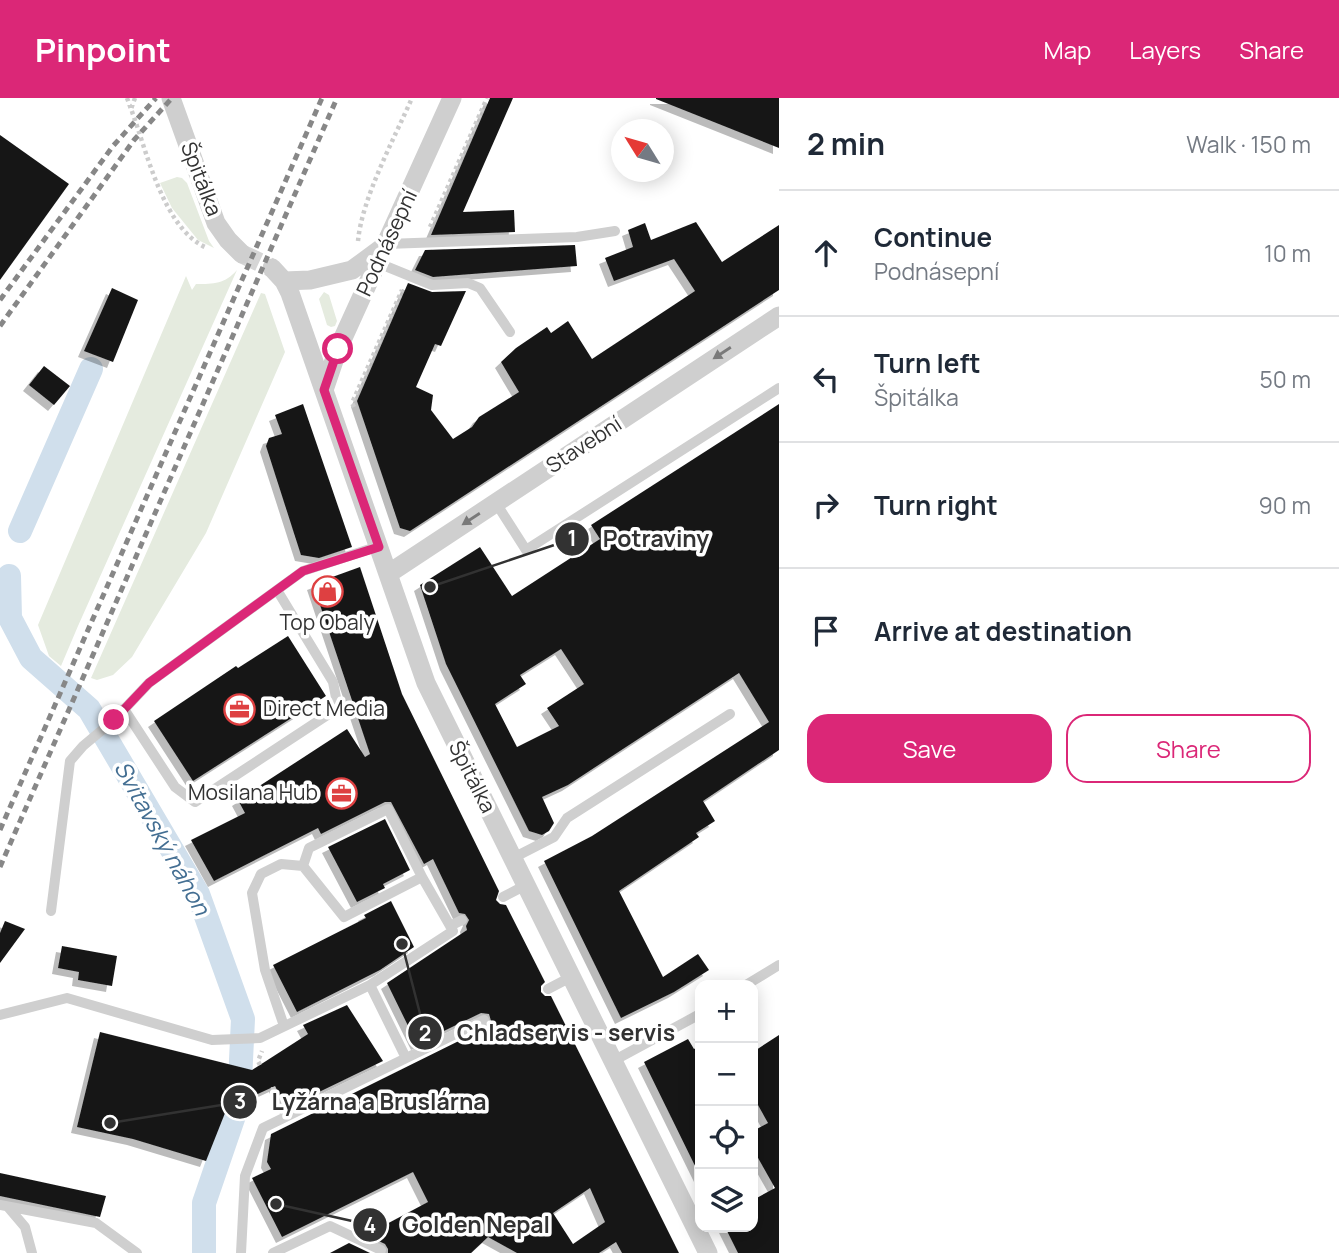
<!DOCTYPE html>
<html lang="en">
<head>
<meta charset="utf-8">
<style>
	:root { --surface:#fff; --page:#f6f6f7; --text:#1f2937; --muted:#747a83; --line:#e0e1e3; --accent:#db2777 }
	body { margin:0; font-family:Manrope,sans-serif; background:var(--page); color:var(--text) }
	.controls { position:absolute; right:21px; bottom:21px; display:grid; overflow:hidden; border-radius:14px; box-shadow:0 4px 18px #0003 }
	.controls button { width:63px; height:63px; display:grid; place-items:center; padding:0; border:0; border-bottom:2px solid var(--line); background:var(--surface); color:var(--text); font:35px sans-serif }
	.compass { position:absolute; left:611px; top:21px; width:63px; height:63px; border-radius:50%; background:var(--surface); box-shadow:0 4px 18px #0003; rotate:307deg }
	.stop { position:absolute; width:21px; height:21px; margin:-16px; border:5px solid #db2777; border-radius:50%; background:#fff }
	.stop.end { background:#db2777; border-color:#fff; box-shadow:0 2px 7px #0008 }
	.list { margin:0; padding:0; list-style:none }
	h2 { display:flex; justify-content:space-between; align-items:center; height:91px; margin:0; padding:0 28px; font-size:30px }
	h2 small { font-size:23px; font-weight:400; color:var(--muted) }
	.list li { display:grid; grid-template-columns:46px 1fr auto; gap:21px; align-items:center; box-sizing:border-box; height:126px; padding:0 28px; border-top:2px solid var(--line) }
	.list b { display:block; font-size:26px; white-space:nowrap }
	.list p { margin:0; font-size:23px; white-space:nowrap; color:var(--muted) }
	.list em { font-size:23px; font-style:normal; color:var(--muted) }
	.actions { display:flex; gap:14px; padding:21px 28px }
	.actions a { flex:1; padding:16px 0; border:2px solid var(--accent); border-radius:21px; text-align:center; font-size:24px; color:var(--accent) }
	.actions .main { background:var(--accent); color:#fff }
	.icon { flex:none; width:38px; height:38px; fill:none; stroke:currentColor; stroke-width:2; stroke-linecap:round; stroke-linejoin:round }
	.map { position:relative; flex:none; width:779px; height:1155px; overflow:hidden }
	header { display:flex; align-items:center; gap:42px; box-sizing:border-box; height:98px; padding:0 35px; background:var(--accent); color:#fff }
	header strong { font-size:33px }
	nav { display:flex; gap:38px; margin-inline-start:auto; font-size:24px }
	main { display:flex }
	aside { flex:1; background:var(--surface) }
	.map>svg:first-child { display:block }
</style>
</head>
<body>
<header>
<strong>Pinpoint</strong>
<nav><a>Map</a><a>Layers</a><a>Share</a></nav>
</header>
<main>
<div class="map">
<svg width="779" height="1155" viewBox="0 0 779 1155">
	<defs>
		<filter id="shadow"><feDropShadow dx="-6" dy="6" stdDeviation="0" flood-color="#0004"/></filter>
	</defs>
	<rect width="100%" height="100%" fill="#fff"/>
	<path fill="#e5ebdf" d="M177,79L182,80L187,85L209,143L214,150L198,142L172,110L160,85Z
		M237,172L78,528L61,568L49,558L38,527L186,178L192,192L196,186C214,186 225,186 237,172Z
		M324,194L329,197L337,223L335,228L331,229L327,227L319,201Z
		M261,195L265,196L285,254L206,435L132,559L113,577L97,582L91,580Z"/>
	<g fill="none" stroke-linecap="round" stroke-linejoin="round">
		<path stroke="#d0dfec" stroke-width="24" d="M20,433L91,271
			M9,478L10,520L31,560L89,611L198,796L243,921L239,1003L204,1105V1155"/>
	</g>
	<path fill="#191919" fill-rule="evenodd" filter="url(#shadow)" d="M490,0H513L463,114L514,112L515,134L431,137Z
		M779,0V50L656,1V0Z
		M0,37L69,86L0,182Z
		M696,124L722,164L779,127V192L410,433L400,430L357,303L408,185L432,194L466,193L441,248L435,246L416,289L433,297L431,312L453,341L472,329L479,319L519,294L501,264L516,250L547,229L551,235L568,223L592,261L695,193L674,161L614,183L605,160L633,149L628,132L645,125L651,142Z
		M575,147L577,168L433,179L415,172L425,152Z
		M112,190L138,202L113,264L84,253Z
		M44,268L70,288L54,307L29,287Z
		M303,306L352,449L319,460L301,457L266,348L269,340L282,336L275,317Z
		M779,306V652L703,703L715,723L696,735L699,739L619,793L663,879L698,856L709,872L674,894L621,920L544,763L592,738L769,624L739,575L568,687L542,699L554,725L549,733L542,737L529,733L446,566L420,487L480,449L512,498L600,441L591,427ZM561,551L584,586L547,610L559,628L517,649L495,606L526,586L520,577Z
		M360,469L402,596L499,793L496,802L500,806L506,807L545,884L541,888V894L545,898H551L679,1155H622L616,1144L599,1155H517L488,1139L471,1155H388V1151L385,1146L366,1137L428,1104L413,1074L282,1139L252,1080L271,1071L267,1064L271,1036L487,929L491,923L489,916L481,915L417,946L387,885L467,832L466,828L469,822L465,816L459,815L433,761L424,766L391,704H385L321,736L318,730L214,783L191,742L245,715L238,702L347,631L365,659L370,656L313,486ZM590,1090L605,1124L573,1146L553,1115Z
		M288,538L326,598L193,683L154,623L236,568L238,570Z
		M385,721L410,772L383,786L385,790L357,804L328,749Z
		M391,803L414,849L380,872L297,914L273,867L366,820L364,817Z
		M5,823L25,831L0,865V835Z
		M62,848L117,858L112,888L78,882L79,874L58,870Z
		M347,907L383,963L286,1010L275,988L227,1010L206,1063L133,1041L77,1029L100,934L252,972L308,936L303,927Z
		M779,937V1155H738L725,1129H753V1102L775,1090L753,1051V1033L768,1025L753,998V954Z
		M688,941L694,951L700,948V1078L644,964Z
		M0,1075L106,1098L100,1119L0,1098Z
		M349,1145L370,1155H330Z"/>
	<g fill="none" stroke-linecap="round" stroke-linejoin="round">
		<path stroke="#d6d6d6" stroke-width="19" stroke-dasharray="19 10" stroke-linecap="butt" d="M242,156L272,170"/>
		<path stroke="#ccc" stroke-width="4.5" stroke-dasharray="3.5 3.5" stroke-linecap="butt" d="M127,0L131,11
			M135,0L131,11C147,53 163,131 207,150
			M430,129L487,0
			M358,143C362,100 394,41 412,0
			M354,309L352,305L402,192
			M260,967L258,963L262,953
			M273,989L275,1009"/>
		<path stroke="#cfcfcf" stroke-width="10" d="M387,146L577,139L615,133
			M378,165L432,187L468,185L480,190L510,234
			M496,405L526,452L779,290
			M124,611L175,689L195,704L338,610L333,584L277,492
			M513,760L554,739L567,720L730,616
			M303,768L309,750L388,711L422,779
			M503,799L526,787
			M51,813L70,663L83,648L114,622L149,585L303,473L379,448
			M450,828L462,822
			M746,887L779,867
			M548,891L571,879
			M0,917L67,900L212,942L260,940L370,887
			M284,928L265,872L252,795L261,776L281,766L303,768L344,819L422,779L453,833L370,887L406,960
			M613,963L700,916
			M0,1107L96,1125L137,1155
			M8,1109L25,1129L32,1155
			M241,1155L245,1078L263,1030L484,922
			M273,1155L330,1128L381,1152"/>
		<path stroke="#cfcfcf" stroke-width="19" d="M171,0L216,125L228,142L242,156
			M272,170L284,183L290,195L426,585L708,1155
			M284,183L310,182L352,172L386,147
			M324,292L338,251L452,0
			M388,476L779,218"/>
		<path stroke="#878787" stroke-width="5" stroke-dasharray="7 5" stroke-linecap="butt" d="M0,202L113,48L156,0
			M0,228L134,42L172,0
			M0,732L322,0
			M0,769L337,0"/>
	</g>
	<defs><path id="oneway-solid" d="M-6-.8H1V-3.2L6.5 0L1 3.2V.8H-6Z" transform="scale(1.75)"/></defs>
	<g fill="#797979">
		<use href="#oneway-solid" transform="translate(722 255) rotate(147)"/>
		<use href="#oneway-solid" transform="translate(471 421) rotate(147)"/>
	</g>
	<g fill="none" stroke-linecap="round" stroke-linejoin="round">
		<path stroke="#db2777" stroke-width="9" d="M114,622L149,585L303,473L379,449L324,292L338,251"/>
	</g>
	<defs>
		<symbol id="shop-ring" viewBox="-11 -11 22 22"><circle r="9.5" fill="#fff" stroke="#de4041" stroke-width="1.5"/><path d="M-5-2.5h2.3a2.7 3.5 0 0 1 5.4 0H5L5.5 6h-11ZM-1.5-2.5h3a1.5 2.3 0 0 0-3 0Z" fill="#de4041"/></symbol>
		<symbol id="office-ring" viewBox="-11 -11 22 22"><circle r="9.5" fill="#fff" stroke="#de4041" stroke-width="1.5"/><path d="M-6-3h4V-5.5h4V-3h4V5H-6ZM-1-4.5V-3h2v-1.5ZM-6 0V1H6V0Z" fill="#de4041"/></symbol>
	</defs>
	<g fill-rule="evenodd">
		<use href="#shop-ring" x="310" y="476" width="35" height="35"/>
		<use href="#office-ring" x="222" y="594" width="35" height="35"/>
		<use href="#office-ring" x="324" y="678" width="35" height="35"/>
	</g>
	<g text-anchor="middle" stroke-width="7" stroke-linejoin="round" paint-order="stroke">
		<g font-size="21" fill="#323232" stroke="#fff">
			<text transform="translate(201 81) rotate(69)" y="7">Špitálka</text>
			<text transform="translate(387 145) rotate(-65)" y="7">Podnásepní</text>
			<text transform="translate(584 347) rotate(-33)" y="7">Stavební</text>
			<text transform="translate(472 679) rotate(63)" y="7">Špitálka</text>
		</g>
		<g font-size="21" fill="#323232" stroke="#fff">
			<text x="327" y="532">Top Obaly</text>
			<text x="263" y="618" text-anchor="start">Direct Media</text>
			<text x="318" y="702" text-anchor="end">Mosilana Hub</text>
		</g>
		<g font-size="23" font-style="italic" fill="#436e92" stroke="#fff">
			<text transform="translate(162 740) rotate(61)" y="8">Svitavský náhon</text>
		</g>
	</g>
	<path fill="none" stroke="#323232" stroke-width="2.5" d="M430 489L572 441M402 846L425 935M110 1025L240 1004M276 1106L370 1127"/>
	<g fill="#323232" stroke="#fff" stroke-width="2.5">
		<circle cx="430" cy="489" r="7"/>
		<circle cx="402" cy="846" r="7"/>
		<circle cx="110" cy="1025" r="7"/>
		<circle cx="276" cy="1106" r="7"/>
		<circle cx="572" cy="441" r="18"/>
		<circle cx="425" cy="935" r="18"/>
		<circle cx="240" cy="1004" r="18"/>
		<circle cx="370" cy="1127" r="18"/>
	</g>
	<g font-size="21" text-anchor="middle" font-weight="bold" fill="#fff">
		<text x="572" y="448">1</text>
		<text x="425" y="943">2</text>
		<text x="240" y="1011">3</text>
		<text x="370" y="1135">4</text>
	</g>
	<g font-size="23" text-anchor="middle" font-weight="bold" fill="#323232" stroke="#fff" stroke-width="7" stroke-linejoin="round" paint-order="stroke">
		<text x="656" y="449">Potraviny</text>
		<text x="566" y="943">Chladservis - servis</text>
		<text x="379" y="1012">Lyžárna a Bruslárna</text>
		<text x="476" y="1135">Golden Nepal</text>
	</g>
</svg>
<div class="controls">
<button>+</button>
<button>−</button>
<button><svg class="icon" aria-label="locate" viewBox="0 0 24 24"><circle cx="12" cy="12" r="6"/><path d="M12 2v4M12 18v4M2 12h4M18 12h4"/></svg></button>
<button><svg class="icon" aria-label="layers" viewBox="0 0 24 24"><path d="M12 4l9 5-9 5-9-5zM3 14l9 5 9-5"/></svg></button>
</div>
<svg class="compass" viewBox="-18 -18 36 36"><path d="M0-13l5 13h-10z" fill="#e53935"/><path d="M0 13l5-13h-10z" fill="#747a83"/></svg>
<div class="stop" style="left:338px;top:251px"></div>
<div class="stop end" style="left:114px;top:622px"></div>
</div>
<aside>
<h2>2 min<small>Walk · 150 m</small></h2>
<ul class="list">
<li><svg class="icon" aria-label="ahead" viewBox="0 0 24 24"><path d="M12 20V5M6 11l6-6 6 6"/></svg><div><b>Continue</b><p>Podnásepní</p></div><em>10 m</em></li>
<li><svg class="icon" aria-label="left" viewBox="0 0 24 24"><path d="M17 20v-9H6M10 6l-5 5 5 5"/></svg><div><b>Turn left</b><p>Špitálka</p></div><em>50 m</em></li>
<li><svg class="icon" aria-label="right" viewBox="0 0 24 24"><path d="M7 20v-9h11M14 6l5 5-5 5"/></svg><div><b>Turn right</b></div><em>90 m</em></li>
<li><svg class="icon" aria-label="arrive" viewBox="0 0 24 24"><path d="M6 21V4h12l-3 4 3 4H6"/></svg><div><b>Arrive at destination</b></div></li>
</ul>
<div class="actions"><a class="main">Save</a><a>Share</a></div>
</aside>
</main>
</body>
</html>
